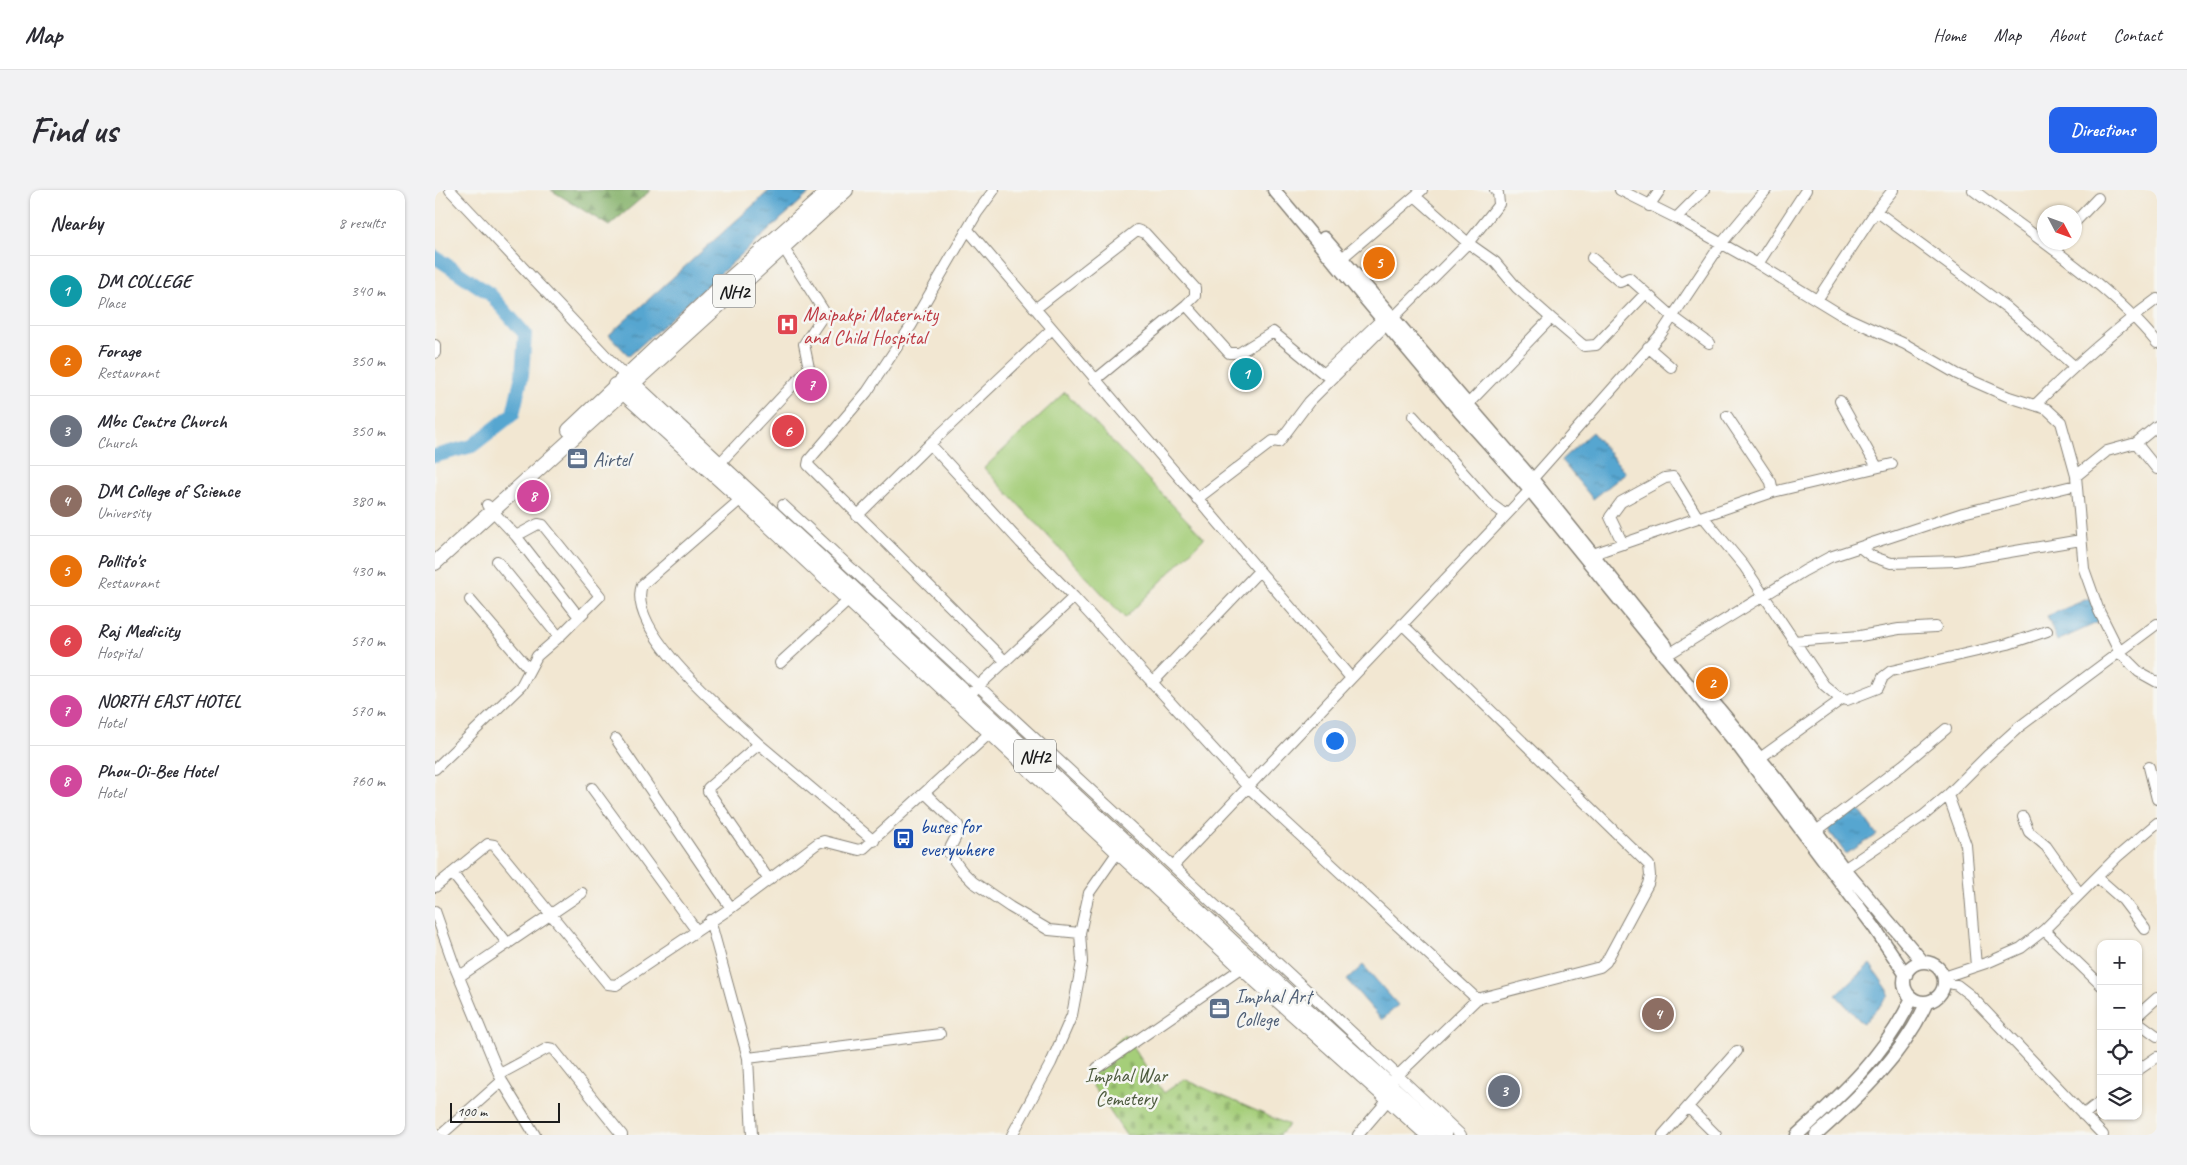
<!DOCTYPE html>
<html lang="en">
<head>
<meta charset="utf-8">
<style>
	:root { --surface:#fff; --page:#f2f2f3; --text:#2b2b33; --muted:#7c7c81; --line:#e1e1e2; --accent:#2563eb }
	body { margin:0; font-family:Caveat,sans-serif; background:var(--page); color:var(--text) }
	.controls { position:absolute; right:15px; bottom:15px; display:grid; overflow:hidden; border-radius:10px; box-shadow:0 1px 4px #0004 }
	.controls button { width:45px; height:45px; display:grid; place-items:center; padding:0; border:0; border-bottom:1px solid var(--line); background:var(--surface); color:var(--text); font:25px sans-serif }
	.compass { position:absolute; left:1602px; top:15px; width:45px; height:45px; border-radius:50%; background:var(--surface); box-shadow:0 1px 4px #0004; rotate:131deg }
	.scale { position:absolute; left:15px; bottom:12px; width:110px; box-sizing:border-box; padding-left:5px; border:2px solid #1c1c1c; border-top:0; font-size:14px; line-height:18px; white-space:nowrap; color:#1c1c1c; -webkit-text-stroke:4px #f6f6f2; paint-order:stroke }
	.you { position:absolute; left:899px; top:550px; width:18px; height:18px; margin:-12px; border:4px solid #fff; border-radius:50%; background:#1a73e8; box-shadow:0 0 0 8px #1a73e833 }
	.badge { display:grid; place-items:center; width:32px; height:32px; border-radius:50%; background:var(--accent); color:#fff; font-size:16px; font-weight:700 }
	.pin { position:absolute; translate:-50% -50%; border:2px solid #fff; box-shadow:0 1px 5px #0006 }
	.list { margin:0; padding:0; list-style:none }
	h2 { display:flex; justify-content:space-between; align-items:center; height:65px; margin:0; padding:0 20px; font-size:21px }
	h2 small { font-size:16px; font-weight:400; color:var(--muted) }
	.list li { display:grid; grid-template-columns:32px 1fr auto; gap:15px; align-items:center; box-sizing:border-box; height:70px; padding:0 20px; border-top:1px solid var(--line) }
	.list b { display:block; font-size:19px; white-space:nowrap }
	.list p { margin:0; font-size:16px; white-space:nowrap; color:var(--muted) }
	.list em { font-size:16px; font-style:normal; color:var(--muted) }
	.icon { flex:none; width:28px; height:28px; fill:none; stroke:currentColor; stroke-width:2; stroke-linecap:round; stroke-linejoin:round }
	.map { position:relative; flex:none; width:1722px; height:945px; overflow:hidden; border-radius:10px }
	header { display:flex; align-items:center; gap:30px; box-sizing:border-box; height:70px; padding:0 25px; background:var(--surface); border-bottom:1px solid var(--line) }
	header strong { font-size:24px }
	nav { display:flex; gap:28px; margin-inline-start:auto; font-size:18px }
	.intro { display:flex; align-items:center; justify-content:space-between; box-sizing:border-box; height:120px; padding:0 30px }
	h1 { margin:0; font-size:35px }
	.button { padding:12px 22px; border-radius:10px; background:var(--accent); color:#fff; font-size:18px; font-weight:700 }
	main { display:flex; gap:30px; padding:0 30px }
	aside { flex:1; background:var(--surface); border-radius:10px; box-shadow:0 1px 4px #0004 }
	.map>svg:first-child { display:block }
</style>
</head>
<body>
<header>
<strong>Map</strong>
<nav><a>Home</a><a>Map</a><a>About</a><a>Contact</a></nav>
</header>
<div class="intro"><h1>Find us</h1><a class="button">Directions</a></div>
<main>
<aside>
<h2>Nearby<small>8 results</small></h2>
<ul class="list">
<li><span class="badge" style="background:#0f9aa8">1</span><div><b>DM COLLEGE</b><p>Place</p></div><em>340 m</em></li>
<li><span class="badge" style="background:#e8710a">2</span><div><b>Forage</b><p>Restaurant</p></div><em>350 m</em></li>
<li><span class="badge" style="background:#6b7280">3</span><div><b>Mbc Centre Church</b><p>Church</p></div><em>350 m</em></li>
<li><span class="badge" style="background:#8d6e63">4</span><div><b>DM College of Science</b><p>University</p></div><em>380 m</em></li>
<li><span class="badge" style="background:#e8710a">5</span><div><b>Pollito's</b><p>Restaurant</p></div><em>430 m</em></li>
<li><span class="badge" style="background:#e0444e">6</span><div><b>Raj Medicity</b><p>Hospital</p></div><em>570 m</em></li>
<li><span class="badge" style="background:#d1479c">7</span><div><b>NORTH EAST HOTEL</b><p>Hotel</p></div><em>570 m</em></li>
<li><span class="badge" style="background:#d1479c">8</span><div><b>Phou-Oi-Bee Hotel</b><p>Hotel</p></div><em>760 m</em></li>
</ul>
</aside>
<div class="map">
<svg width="1722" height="945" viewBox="0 0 1722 945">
	<defs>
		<pattern id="forest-firs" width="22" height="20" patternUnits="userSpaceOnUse" patternTransform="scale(1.25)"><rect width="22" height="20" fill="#84b169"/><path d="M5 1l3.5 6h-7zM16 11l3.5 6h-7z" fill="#6b8f56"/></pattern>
		<pattern id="cemetery-stones" width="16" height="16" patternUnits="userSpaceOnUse" patternTransform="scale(1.25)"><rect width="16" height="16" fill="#a5ce79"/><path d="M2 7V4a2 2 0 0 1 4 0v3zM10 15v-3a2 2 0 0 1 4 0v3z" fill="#8db068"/></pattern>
		<pattern id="water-ripples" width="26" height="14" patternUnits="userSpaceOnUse" patternTransform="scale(1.25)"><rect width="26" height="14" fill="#56a6d0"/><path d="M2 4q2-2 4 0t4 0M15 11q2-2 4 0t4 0" fill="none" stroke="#4686a8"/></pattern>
	</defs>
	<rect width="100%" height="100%" fill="#f6f6f2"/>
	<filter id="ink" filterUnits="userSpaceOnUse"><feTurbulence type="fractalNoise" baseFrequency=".02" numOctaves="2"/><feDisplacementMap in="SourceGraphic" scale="10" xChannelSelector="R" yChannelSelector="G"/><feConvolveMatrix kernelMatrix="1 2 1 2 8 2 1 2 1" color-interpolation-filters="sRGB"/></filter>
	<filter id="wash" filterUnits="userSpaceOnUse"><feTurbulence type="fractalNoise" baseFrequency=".0096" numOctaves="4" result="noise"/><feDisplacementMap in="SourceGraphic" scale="20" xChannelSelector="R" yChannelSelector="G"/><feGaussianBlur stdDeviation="1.12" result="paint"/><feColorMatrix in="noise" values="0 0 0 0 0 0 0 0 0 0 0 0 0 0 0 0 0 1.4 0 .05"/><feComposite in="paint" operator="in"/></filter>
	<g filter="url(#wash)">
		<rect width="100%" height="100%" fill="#f2e7d2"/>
		<path fill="url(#forest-firs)" stroke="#506642" d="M116,0H216L174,36Z"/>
		<path fill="url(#cemetery-stones)" stroke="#60754a" d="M689,844L729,903L749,889L854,935L844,945H691L651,886Z"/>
		<path fill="#a5ce79" stroke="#60754a" d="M630,202L769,348L690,428L549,278Z"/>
		<path fill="url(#water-ripples)" stroke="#396176" d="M335,0H378L194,166L174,145Z
			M1157,242L1191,283L1158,309L1126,270Z
			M1655,408L1664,432L1622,451L1612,426Z
			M1421,615L1442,645L1411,664L1392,638Z
			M1435,774L1453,800L1454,806L1428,834L1401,805Z
			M928,775L963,815L947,830L912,790Z"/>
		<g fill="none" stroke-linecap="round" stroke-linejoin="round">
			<path stroke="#56a6d0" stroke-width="14" d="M0,67L55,104L90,144L87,185L78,224L37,256L0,266"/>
		</g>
	</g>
	<g filter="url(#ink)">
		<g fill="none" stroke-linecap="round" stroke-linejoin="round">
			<defs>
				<path id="minor" d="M15,0L190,186
					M559,0L542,23L476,136L432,202L374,270L373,275L570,471
					M1185,0L1241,28L1323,74L1408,126L1470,154L1522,184L1574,207L1612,219L1626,232L1641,286L1649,379L1664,421L1685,463L1704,482L1722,492
					M1538,0C1600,47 1673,93 1722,153
					M980,6L1033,53L1064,14L1063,3L1060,0
					M1214,16L1225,0
					M1441,21L1571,117L1639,176
					M1241,28L1269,0
					M1640,32L1663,8
					M533,40L916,488
					M907,68L987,0
					M1157,68L1185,92L1194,88L1237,126L1274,153
					M1323,74L1371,0
					M1382,110L1441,21L1458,0
					M751,115L794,163H804L838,142L889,184L947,129
					M600,119L702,40L710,43L760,98V106L751,115L660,190
					M1116,128L1149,156L1161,155L1211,103
					M617,139L495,254L586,353L639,407L813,597L1042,809L1165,777L1171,772L1213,694L1215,686L1214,675L967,434
					M0,155V163
					M1213,157L1236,177
					M1405,211L1442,277
					M1600,215C1638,177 1678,141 1722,109
					M978,226L1056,314L1071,325
					M1292,226L1336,292L1338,302
					M1701,253L1722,279
					M285,273L374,178L369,154L390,123L348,57
					M1641,286L1672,261L1701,253L1722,236
					M1093,294L1226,144L1286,54L1331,0
					M306,309L207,395C190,441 293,524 324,554
					M762,309L838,251L844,252L874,212L1033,53L1060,72L1082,98L1116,128L1032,215
					M348,315L889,816L1026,945
					M422,326L495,254
					M81,346L144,427
					M1188,354L1175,327L1186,312L1230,288L1238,287L1262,326L1270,329L1309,376L1389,495L1402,506L1412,510L1443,498L1448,487L1456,481L1573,454L1612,441
					M1426,358L1436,366L1456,373L1521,371L1646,350
					M1158,364L1338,302L1457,274
					M62,371L124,447
					M35,410L94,479
					M1358,451L1425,446L1464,439L1501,437
					M1229,467L1369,381L1395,367L1528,323L1641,295
					M345,473L413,411
					M717,493L824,381
					M534,505L639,407
					M181,549L296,718
					M1325,568L1407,509
					M1714,577L1722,609
					M0,579L86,496L102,466L124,447L165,406L108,335L103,334L81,346L52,315
					M157,598L261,740
					M490,603L523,635L524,641L513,662L527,681L538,692L575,717L614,740L645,743L654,703L687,656
					M1513,605L1531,655L1541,776
					M1588,627L1594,642L1611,656L1645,704
					M1376,645L1468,575L1511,539
					M738,676L1095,300
					M17,683L73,754
					M1403,683L1488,626L1513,605L1553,565L1584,537L1722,434
					M1663,688L1688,710L1710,739
					M334,690L273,601V598L324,554L439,651
					M0,697L53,654L59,655L173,794L181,795L296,718L383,653L389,651L424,660L429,658L556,542
					M0,721L19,775L67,891L100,945
					M275,730L313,868L317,945
					M1609,740L1666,795
					M25,786L147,703
					M1509,787L1554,772L1586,758L1609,740L1682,667L1722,633
					M1509,792L1522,795L1535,805L1668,945
					M1703,825L1722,808
					M1703,832L1722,846
					M313,868L505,844
					M662,878L807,778
					M1703,880L1722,867
					M65,884L113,858L118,859L187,945
					M959,889L1042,809
					M1253,917L1281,945
					M1648,925L1666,911
					M6,945L67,891
					M577,945L616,873L637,825L647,772L645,743
					M923,945L953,910
					M1228,945L1302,861"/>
				<path id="major" d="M839,0L1025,222L1095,300L1304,557L1439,737L1471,785
					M889,48L1097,289L1231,456
					M1275,508L1346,594L1409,679L1488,772
					M1469 792a20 20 0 1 1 40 0a20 20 0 1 1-40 0Z
					M1362,945C1407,904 1451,864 1477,808
					M1381,945C1424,907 1468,865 1492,812"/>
				<path id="highway" d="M190,186L816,769L1010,945
					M180,195L306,309L807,778L993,945
					M134,240L280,102L395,0
					M0,373L411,0"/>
			</defs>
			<use href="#minor" stroke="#878277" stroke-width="12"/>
			<use href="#major" stroke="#878277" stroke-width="15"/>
			<use href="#highway" stroke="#878277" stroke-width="16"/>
			<use href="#minor" stroke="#fff" stroke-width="10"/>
			<use href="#major" stroke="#fff" stroke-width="12"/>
			<use href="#highway" stroke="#fff" stroke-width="14"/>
		</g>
	</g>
	<defs>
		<symbol id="hospital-square" viewBox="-11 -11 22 22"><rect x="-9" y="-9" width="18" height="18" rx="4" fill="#e0444e" stroke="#f6f6f2"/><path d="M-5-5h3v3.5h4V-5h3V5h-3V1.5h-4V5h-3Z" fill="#fff"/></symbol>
		<symbol id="office-square" viewBox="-11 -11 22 22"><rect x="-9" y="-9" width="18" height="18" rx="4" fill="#5c6f8a" stroke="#f6f6f2"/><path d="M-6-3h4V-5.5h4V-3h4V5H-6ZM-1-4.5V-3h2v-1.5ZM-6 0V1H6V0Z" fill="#fff"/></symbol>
		<symbol id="bus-square" viewBox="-11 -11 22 22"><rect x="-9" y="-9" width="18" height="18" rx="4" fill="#1a4fb4" stroke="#f6f6f2"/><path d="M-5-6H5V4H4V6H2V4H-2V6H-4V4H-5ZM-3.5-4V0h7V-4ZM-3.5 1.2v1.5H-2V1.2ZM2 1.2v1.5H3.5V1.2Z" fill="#fff"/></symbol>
	</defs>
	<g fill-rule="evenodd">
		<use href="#hospital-square" x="340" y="122" width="25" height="25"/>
		<use href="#office-square" x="130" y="256" width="25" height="25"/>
		<use href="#bus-square" x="456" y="636" width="25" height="25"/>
		<use href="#office-square" x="772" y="806" width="25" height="25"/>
	</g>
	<g text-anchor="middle" stroke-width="5" stroke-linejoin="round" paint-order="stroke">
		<g fill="#f6f6f2" stroke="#5d5d5c" stroke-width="1">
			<rect x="278" y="84.5" width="42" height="33" rx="4"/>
			<rect x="579" y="549.5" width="42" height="33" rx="4"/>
		</g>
		<g font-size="19" font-weight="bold" fill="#1c1c1c">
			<text x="299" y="108">NH2</text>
			<text x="600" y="573">NH2</text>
		</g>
		<g font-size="20" fill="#be3a42" stroke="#f6f6f2" text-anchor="start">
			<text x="368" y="131">Maipakpi Maternity<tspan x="368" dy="23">and Child Hospital</tspan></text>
		</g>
		<g font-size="20" fill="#4e5e75" stroke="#f6f6f2" text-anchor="start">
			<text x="158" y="276">Airtel</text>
			<text x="800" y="813">Imphal Art<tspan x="800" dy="23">College</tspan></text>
		</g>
		<g font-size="20" fill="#164399" stroke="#f6f6f2" text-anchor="start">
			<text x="485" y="643">buses for<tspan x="485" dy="23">everywhere</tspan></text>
		</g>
		<g font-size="20" fill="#4c5a3d" stroke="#f6f6f2">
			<text x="691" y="892">Imphal War<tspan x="691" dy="23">Cemetery</tspan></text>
		</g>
	</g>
</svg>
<div class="controls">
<button>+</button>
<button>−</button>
<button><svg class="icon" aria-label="locate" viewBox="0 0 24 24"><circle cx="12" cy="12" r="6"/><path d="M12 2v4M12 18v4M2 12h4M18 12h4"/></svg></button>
<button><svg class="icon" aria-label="layers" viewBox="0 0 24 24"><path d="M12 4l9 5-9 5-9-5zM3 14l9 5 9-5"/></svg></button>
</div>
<svg class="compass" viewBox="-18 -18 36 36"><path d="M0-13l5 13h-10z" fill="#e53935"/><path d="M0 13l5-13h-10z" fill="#7c7c81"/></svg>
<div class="scale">100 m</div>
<div class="you"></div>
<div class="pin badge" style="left:811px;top:184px;background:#0f9aa8">1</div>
<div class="pin badge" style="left:1277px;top:493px;background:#e8710a">2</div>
<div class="pin badge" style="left:1069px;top:901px;background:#6b7280">3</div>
<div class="pin badge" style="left:1223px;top:824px;background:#8d6e63">4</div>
<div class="pin badge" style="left:944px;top:73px;background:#e8710a">5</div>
<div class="pin badge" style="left:353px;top:241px;background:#e0444e">6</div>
<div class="pin badge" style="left:376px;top:195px;background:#d1479c">7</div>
<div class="pin badge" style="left:98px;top:306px;background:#d1479c">8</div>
</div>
</main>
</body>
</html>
